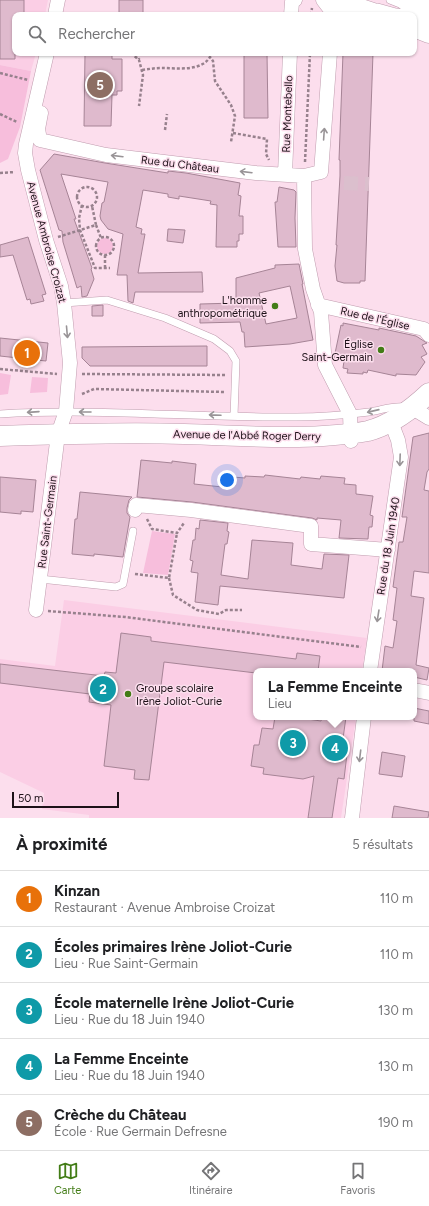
<!DOCTYPE html>
<html lang="fr">
<head>
<meta charset="utf-8">
<style>
	:root { --surface:#fff; --page:#f6f6f6; --text:#202124; --muted:#757577; --line:#e0e0e0; --accent:#427c16 }
	body { margin:0; font-family:Figtree,sans-serif; background:var(--page); color:var(--text) }
	.scale { position:absolute; left:12px; bottom:10px; width:107px; box-sizing:border-box; padding-left:4px; border:2px solid #1d1118; border-top:0; font-size:11px; line-height:14px; white-space:nowrap; color:#1d1118; -webkit-text-stroke:3px #fcdeed; paint-order:stroke }
	.you { position:absolute; left:227px; top:480px; width:14px; height:14px; margin:-10px; border:3px solid #fff; border-radius:50%; background:#1a73e8; box-shadow:0 0 0 6px #1a73e833 }
	.badge { display:grid; place-items:center; width:26px; height:26px; border-radius:50%; background:var(--accent); color:#fff; font-size:13px; font-weight:700 }
	.pin { position:absolute; translate:-50% -50%; border:2px solid #fff; box-shadow:0 1px 4px #0006 }
	.popup { position:absolute; left:253px; top:668px; width:164px; height:52px; box-sizing:border-box; display:grid; place-content:center; border-radius:8px; background:var(--surface); filter:drop-shadow(0 1px 3px #0005); font-size:13px; white-space:nowrap; color:var(--muted) }
	.popup b { font-size:15px; color:var(--text) }
	.popup::after { content:''; position:absolute; left:50%; top:100%; margin-left:-8px; border:8px solid transparent; border-top-color:var(--surface) }
	.list { margin:0; padding:0; list-style:none }
	h2 { display:flex; justify-content:space-between; align-items:center; height:52px; margin:0; padding:0 16px; font-size:17px }
	h2 small { font-size:13px; font-weight:400; color:var(--muted) }
	.list li { display:grid; grid-template-columns:26px 1fr auto; gap:12px; align-items:center; box-sizing:border-box; height:56px; padding:0 16px; border-top:1px solid var(--line) }
	.list b { display:block; font-size:15px; white-space:nowrap }
	.list p { margin:0; font-size:13px; white-space:nowrap; color:var(--muted) }
	.list em { font-size:13px; font-style:normal; color:var(--muted) }
	.icon { flex:none; width:22px; height:22px; fill:none; stroke:currentColor; stroke-width:2; stroke-linecap:round; stroke-linejoin:round }
	.map { position:relative; flex:none; width:429px; height:818px; overflow:hidden }
	.search { position:absolute; background:var(--surface); box-shadow:0 1px 3px #0004; left:12px; right:12px; top:12px; height:44px; display:flex; align-items:center; gap:10px; box-sizing:border-box; padding:0 14px; border-radius:8px; color:var(--muted); font-size:15px }
	.sheet { height:332px; background:var(--surface) }
	nav { display:flex; justify-content:space-around; align-items:center; box-sizing:border-box; height:56px; border-top:1px solid var(--line); background:var(--surface); font-size:11px; color:var(--muted) }
	nav a { display:grid; justify-items:center; gap:2px }
	nav .on { color:var(--accent) }
	.map>svg:first-child { display:block }
</style>
</head>
<body>
<div class="map">
<svg width="429" height="818" viewBox="0 0 429 818">
	<rect width="100%" height="100%" fill="#fcdeed"/>
	<path fill="#fbcee5" d="M0,0H48L45,15H15V53H36L31,71L0,65Z
		M64,600L367,638L362,671H256V717H356L341,818H89V815L42,809L44,793L0,772V659L55,666Z"/>
	<path fill="#f7bedc" d="M0,65L31,71L20,127L8,159L0,163Z
		M97 246a8 8 0 1 1 16 0a8 8 0 1 1-16 0Z
		M0,373L11,375L8,394L0,395Z
		M32,377L48,378L47,392L30,393Z
		M152,531L175,534L168,575L143,573Z"/>
	<path fill="#dfbacd" stroke="#a68496" fill-rule="evenodd" d="M0,0H24V15H15V59H0Z
		M119,0H143V15H119Z
		M85,53H112V59H122V91H117V95H112L111,126H84Z
		M244,53H267L268,118H244Z
		M343,53H373L365,281H360V283H344L337,281L335,266L337,245H336L340,176V160H339Z
		M54,154L105,163L168,173V171L186,173L240,183L238,195L241,196L239,216H243V234H239V241H237V247H216L217,205L210,204L211,201L179,196V199L168,197V194L143,190L136,227L142,229L141,234H145L138,273L202,272L203,292H135L133,303L128,301L127,275H117L123,234L108,229L101,220L100,216L102,203L104,202L108,182L61,174L76,219H74L92,268L91,269L94,279L87,296L82,297L81,286L77,288L63,242L62,231L59,230L40,170Z
		M279,187L294,190L296,192L295,218L296,247H278L275,202H277Z
		M168,229L185,230L183,243L167,241Z
		M28,237L46,294L42,295L44,301L31,304L30,299L27,300L13,255L0,257V245Z
		M299,264L303,284H302L313,340L290,344L245,347L244,332H242L240,322L200,323V304L236,303V278L275,268V265ZM290,286L297,318L266,324L259,293Z
		M103,305V316H92V306Z
		M343,323L379,330V328L416,336L427,343L422,345L427,354L421,357L425,362L416,375L396,374V376L368,370L367,373L363,372V374L347,373L348,369L343,368L344,361L336,360V358H334L341,325L343,326Z
		M0,338L48,343L46,361L0,356Z
		M207,346V366H90L82,358V347Z
		M429,433V469L427,472L424,490L429,491V573L414,571L411,596L424,598L416,665L429,668L427,680L414,677V671H382L385,646L393,648L397,621L393,620L397,588L393,587L399,542H403L407,517H402L413,437Z
		M141,460L172,463V461L196,464L194,484L232,488L233,477L245,478V476L264,477L265,475L300,479L301,477L320,479L321,476L345,478L344,484L356,485V494L373,496L370,515L373,516L372,527H369L368,539L339,538L341,520L317,518V520L312,518L192,502L137,497Z
		M0,477L36,480L33,512L21,511V514L0,512Z
		M80,492L132,497L129,500L127,508V513L130,517L123,557L94,554V556L72,554L75,519H77Z
		M200,520L228,523L227,531L229,532L227,544H225L221,575L248,579L252,540L293,543L291,565L322,569L324,554L349,555L344,598L220,586L218,605L195,602L198,573L191,572L193,561L190,560L193,540H195L196,528L199,529Z
		M121,633L151,637V641L296,659L297,653L320,656L318,671H256V673L164,662L149,780L134,779L135,770L104,766L111,705L89,702L90,694L0,683V664L104,676L105,672L116,673Z
		M414,708L429,711V724L414,721Z
		M275,717H294L321,721L322,717H346L341,753L347,754L344,779L338,778L332,818H308L314,776L303,779L263,774L264,768L251,766L254,745H259L262,728L273,729Z
		M382,752L405,756L402,777L379,774Z
		M394,806L429,812L428,818H392Z"/>
	<g fill="none" stroke-linecap="round" stroke-linejoin="round">
		<path stroke="#dbbfcd" stroke-width="14" stroke-dasharray="14 7" stroke-linecap="butt" d="M344,183L369,184"/>
		<defs>
			<path id="lane" d="M390,0L400,4L408,10
				M378,7L396,12L413,14
				M64,303L107,300L165,318L214,339L230,351L236,361L234,416
				M0,414C99,408 197,418 296,417C320,417 345,415 369,412C383,410 392,405 407,407
				M40,579L116,587L123,584L133,531"/>
			<path id="street" d="M323,0L333,13V15
				M413,14L429,20
				M55,15L58,0
				M291,15L292,2L295,0
				M41,113L38,129L40,140L106,155L256,173L304,176L321,172L330,53
				M285,174L290,53
				M304,176L305,249L313,289L321,312L325,365L350,414L351,441
				M318,305L424,329L429,335
				M411,407L429,418
				M135,510L136,505L191,510L311,526V544L388,550
				M36,610L58,434L66,411L70,363L64,303L61,286L46,240L28,170L25,153L26,144L47,53
				M370,671L401,457L398,440L391,422
				M414,690L429,693
				M352,818L364,717"/>
			<path id="secondary" d="M334,0L379,15
				M410,0L429,8
				M414,27L429,33
				M0,436C61,434 123,432 184,434C230,435 277,439 323,436C338,435 353,434 368,431C391,425 412,409 429,393"/>
		</defs>
		<use href="#lane" stroke="#c09daf" stroke-width="8"/>
		<use href="#street" stroke="#c09daf" stroke-width="15"/>
		<use href="#secondary" stroke="#c09daf" stroke-width="21"/>
		<path stroke="#97818d" stroke-width="2.5" stroke-dasharray="3 2" stroke-linecap="butt" d="M311,15L312,8
			M131,53L139,60L143,75L139,106
			M138,53L139,59
			M142,70C149,69 155,68 162,68C176,68 201,72 210,57L213,61L215,81L231,105L235,116L231,142
			M0,73L28,80
			M0,114L17,122
			M165,130L167,114
			M233,133L267,139L266,154L269,160
			M305,162L310,53
			M0,173L15,172
			M77 197a10 10 0 1 1 20 0a10 10 0 1 1-20 0Z
			M82,205L79,218L80,230L95,268H110
			M96,225L101,238
			M58,237L96,225L92,206
			M96 246a9 9 0 1 1 18 0a9 9 0 1 1-18 0Z
			M105,255V268
			M0,369L57,374
			M82,374L227,375
			M82,394L94,389L225,392
			M147,519L152,529L177,533L184,523
			M135,574L169,578L177,533
			M169,578L173,595L197,610L219,614L226,610H242
			M48,611L125,617L361,647"/>
		<use href="#lane" stroke="#fff" stroke-width="7"/>
		<use href="#street" stroke="#fff" stroke-width="14"/>
		<use href="#secondary" stroke="#fff" stroke-width="20"/>
	</g>
	<defs><path id="oneway-shaft" d="M-6 0H5M1.5-3L5.5 0L1.5 3" fill="none" stroke-width="1.6" stroke-linecap="round" stroke-linejoin="round"/></defs>
	<g stroke="#999497">
		<use href="#oneway-shaft" transform="translate(324 134) rotate(-86)"/>
		<use href="#oneway-shaft" transform="translate(117 156) rotate(-173)"/>
		<use href="#oneway-shaft" transform="translate(246 172) rotate(-173)"/>
		<use href="#oneway-shaft" transform="translate(67 332) rotate(85)"/>
		<use href="#oneway-shaft" transform="translate(373 411) rotate(167)"/>
		<use href="#oneway-shaft" transform="translate(33 412) rotate(176)"/>
		<use href="#oneway-shaft" transform="translate(85 412) rotate(-180)"/>
		<use href="#oneway-shaft" transform="translate(215 415) rotate(-178)"/>
		<use href="#oneway-shaft" transform="translate(400 460) rotate(92)"/>
		<use href="#oneway-shaft" transform="translate(378 616) rotate(99)"/>
		<use href="#oneway-shaft" transform="translate(360 756) rotate(97)"/>
	</g>
	<g fill="#427c16" stroke="#fcdeed" stroke-width="1.5">
		<circle cx="275" cy="306" r="4"/>
		<circle cx="381" cy="350" r="4"/>
		<circle cx="128" cy="694" r="4"/>
	</g>
	<g text-anchor="middle" stroke-width="3" stroke-linejoin="round" paint-order="stroke">
		<g font-size="11" fill="#1d1118" stroke="#fcdeed">
			<text transform="translate(287 114) rotate(-88)" y="4">Rue Montebello</text>
			<text transform="translate(180 164) rotate(7)" y="4">Rue du Château</text>
			<text transform="translate(47 242) rotate(75)" y="4">Avenue Ambroise Croizat</text>
			<text transform="translate(375 318) rotate(13)" y="4">Rue de l'Église</text>
			<text transform="translate(247 435) rotate(1)" y="4">Avenue de l'Abbé Roger Derry</text>
			<text transform="translate(47 522) rotate(-83)" y="4">Rue Saint-Germain</text>
			<text transform="translate(388 546) rotate(-81)" y="4">Rue du 18 Juin 1940</text>
		</g>
		<g font-size="11" fill="#1d1118" stroke="#fcdeed" text-anchor="end">
			<text x="267" y="304">L'homme<tspan x="267" dy="13">anthropométrique</tspan></text>
			<text x="373" y="348">Église<tspan x="373" dy="13">Saint-Germain</tspan></text>
			<text x="136" y="692" text-anchor="start">Groupe scolaire<tspan x="136" dy="13">Irène Joliot-Curie</tspan></text>
		</g>
	</g>
</svg>
<div class="scale">50 m</div>
<div class="you"></div>
<div class="pin badge" style="left:27px;top:353px;background:#e8710a">1</div>
<div class="pin badge" style="left:103px;top:689px;background:#0f9aa8">2</div>
<div class="pin badge" style="left:293px;top:743px;background:#0f9aa8">3</div>
<div class="pin badge" style="left:335px;top:748px;background:#0f9aa8">4</div>
<div class="popup"><b>La Femme Enceinte</b>Lieu</div>
<div class="pin badge" style="left:100px;top:85px;background:#8d6e63">5</div>
<div class="search"><svg class="icon" aria-label="search" viewBox="0 0 24 24"><circle cx="10" cy="10" r="6"/><path d="M15 15l6 6"/></svg>Rechercher</div>
</div>
<section class="sheet">
<h2>À proximité<small>5 résultats</small></h2>
<ul class="list">
<li><span class="badge" style="background:#e8710a">1</span><div><b>Kinzan</b><p>Restaurant · Avenue Ambroise Croizat</p></div><em>110 m</em></li>
<li><span class="badge" style="background:#0f9aa8">2</span><div><b>Écoles primaires Irène Joliot-Curie</b><p>Lieu · Rue Saint-Germain</p></div><em>110 m</em></li>
<li><span class="badge" style="background:#0f9aa8">3</span><div><b>École maternelle Irène Joliot-Curie</b><p>Lieu · Rue du 18 Juin 1940</p></div><em>130 m</em></li>
<li><span class="badge" style="background:#0f9aa8">4</span><div><b>La Femme Enceinte</b><p>Lieu · Rue du 18 Juin 1940</p></div><em>130 m</em></li>
<li><span class="badge" style="background:#8d6e63">5</span><div><b>Crèche du Château</b><p>École · Rue Germain Defresne</p></div><em>190 m</em></li>
</ul>
</section>
<nav>
<a class="on"><svg class="icon" aria-label="map" viewBox="0 0 24 24"><path d="M3 6l6-2 6 2 6-2v14l-6 2-6-2-6 2zM9 4v14M15 6v14"/></svg>Carte</a>
<a><svg class="icon" aria-label="directions" viewBox="0 0 24 24"><path d="M12 3l9 9-9 9-9-9zM9 14v-3h6M13 9l2 2-2 2"/></svg>Itinéraire</a>
<a><svg class="icon" aria-label="saved" viewBox="0 0 24 24"><path d="M7 4h10v16l-5-4-5 4z"/></svg>Favoris</a>
</nav>
</body>
</html>
